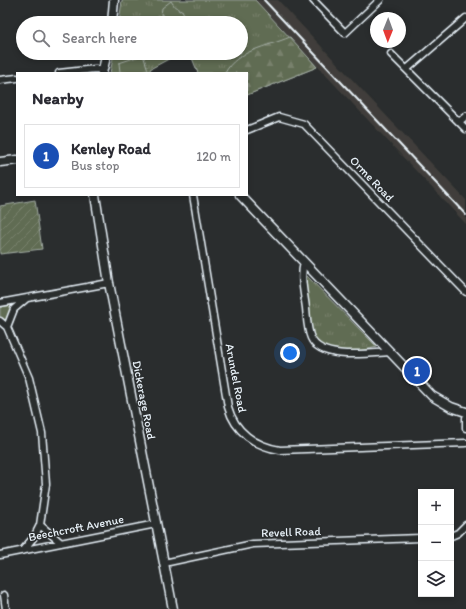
<!DOCTYPE html>
<html lang="en">
<head>
<meta charset="utf-8">
<style>
	:root { --surface:#fff; --page:#f7f7f7; --text:#2b2b33; --muted:#7c7c81; --line:#e1e1e2; --accent:#8a5d65 }
	body { margin:0; font-family:Itim,sans-serif; background:var(--page); color:var(--text) }
	.controls { position:absolute; right:12px; bottom:12px; display:grid; overflow:hidden; border-radius:0px; box-shadow:0 2px 6px #0003 }
	.controls button { width:36px; height:36px; display:grid; place-items:center; padding:0; border:0; border-bottom:1px solid var(--line); background:var(--surface); color:var(--text); font:20px sans-serif }
	.compass { position:absolute; left:370px; top:12px; width:36px; height:36px; border-radius:50%; background:var(--surface); box-shadow:0 2px 6px #0003; rotate:181deg }
	.you { position:absolute; left:290px; top:353px; width:14px; height:14px; margin:-10px; border:3px solid #fff; border-radius:50%; background:#1a73e8; box-shadow:0 0 0 6px #1a73e833 }
	.badge { display:grid; place-items:center; width:26px; height:26px; border-radius:50%; background:var(--accent); color:#fff; font-size:13px; font-weight:700 }
	.pin { position:absolute; translate:-50% -50%; border:2px solid #fff; box-shadow:0 1px 4px #0006 }
	.list { margin:0; padding:0; list-style:none }
	h2 { display:flex; justify-content:space-between; align-items:center; height:52px; margin:0; padding:0 16px; font-size:17px }
	h2 small { font-size:13px; font-weight:400; color:var(--muted) }
	.list li { display:grid; grid-template-columns:26px 1fr auto; gap:12px; align-items:center; box-sizing:border-box; height:64px; margin:0 8px 8px; padding:0 8px; border:1px solid var(--line); border-radius:0px }
	.list b { display:block; font-size:15px; white-space:nowrap }
	.list p { margin:0; font-size:13px; white-space:nowrap; color:var(--muted) }
	.list em { font-size:13px; font-style:normal; color:var(--muted) }
	.icon { flex:none; width:22px; height:22px; fill:none; stroke:currentColor; stroke-width:2; stroke-linecap:round; stroke-linejoin:round }
	.map { position:relative; flex:none; width:466px; height:609px; overflow:hidden }
	.search { position:absolute; background:var(--surface); box-shadow:0 2px 6px #0003; left:16px; top:16px; width:232px; height:44px; display:flex; align-items:center; gap:10px; box-sizing:border-box; padding:0 14px; border-radius:22px; color:var(--muted); font-size:15px }
	.panel { position:absolute; background:var(--surface); box-shadow:0 2px 6px #0003; left:16px; top:72px; width:232px; height:124px; border-radius:0px }
	.map>svg:first-child { display:block }
</style>
</head>
<body>
<div class="map">
<svg width="466" height="609" viewBox="0 0 466 609">
	<defs>
		<pattern id="grass-tufts" width="24" height="20" patternUnits="userSpaceOnUse"><rect width="24" height="20" fill="#616c53"/><path d="M3 7l-1-3M5 7V3M7 7l1-3M15 17l-1-3M17 17v-4M19 17l1-3" fill="none" stroke="#78816c"/></pattern>
		<pattern id="forest-firs" width="22" height="20" patternUnits="userSpaceOnUse"><rect width="22" height="20" fill="#616c53"/><path d="M5 1l3.5 6h-7zM16 11l3.5 6h-7z" fill="#78816c"/></pattern>
		<pattern id="garden-furrows" width="10" height="10" patternUnits="userSpaceOnUse"><rect width="10" height="10" fill="#616c53"/><path d="M-1 1l2-2M0 10L10 0M9 11l2-2" fill="none" stroke="#78816c"/></pattern>
	</defs>
	<rect width="100%" height="100%" fill="#2a2d2e"/>
	<filter id="ink" filterUnits="userSpaceOnUse"><feTurbulence type="fractalNoise" baseFrequency=".025" numOctaves="2"/><feDisplacementMap in="SourceGraphic" scale="8" xChannelSelector="R" yChannelSelector="G"/><feConvolveMatrix kernelMatrix="1 2 1 2 8 2 1 2 1" color-interpolation-filters="sRGB"/></filter>
	<g filter="url(#ink)">
		<path fill="#3f3e3a" d="M255,0H278L363,91L466,200V224Z"/>
		<path fill="url(#grass-tufts)" stroke="#a4aea6" d="M122,0H255L317,67L247,95V73H198L190,53H241V23H119Z
			M114,53H180L150,69L151,73H110Z
			M305,274L377,347C361,351 333,357 319,346C308,336 307,289 305,274Z
			M12,305L6,322L0,318V307Z"/>
		<path fill="url(#forest-firs)" stroke="#a4aea6" d="M290,37L317,67L247,95V73H225C237,50 267,47 290,37Z"/>
		<path fill="url(#garden-furrows)" stroke="#a4aea6" d="M35,200L42,249L0,254V206Z"/>
		<path fill="#616c53" stroke="#a4aea6" d="M171,1L175,7H177L179,11L182,10L188,23H165L163,15H161L162,8Z
			M143,55L148,70L138,73L120,72L119,63Z"/>
		<g fill="none" stroke-linecap="round" stroke-linejoin="round">
			<defs>
				<path id="minor" d="M313,0L345,33L380,0
					M391,54L466,129
					M407,69L466,18
					M59,73L95,69L103,70
					M0,80L17,78
					M459,122L466,116
					M247,130L279,117L304,124L466,292
					M193,195L228,407C235,432 255,446 280,450L466,443
					M304,262C300,278 304,292 306,308C307,317 307,329 311,338C321,361 370,353 391,352
					M0,303L109,283
					M0,321L7,327L29,378L42,433L46,484L40,525L60,542
					M7,327L14,309L27,298
					M466,418V428
					M451,536L458,533L466,525
					M23,550L34,537L40,525
					M0,555L156,524
					M164,563L253,544L421,538
					M4,595L6,609"/>
				<path id="tertiary" d="M112,23L114,0
					M102,73L107,53
					M0,162L17,160
					M95,195L109,283L173,609
					M240,195L432,396L451,407L466,412"/>
			</defs>
			<use href="#minor" stroke="#e8f1f8" stroke-width="9"/>
			<use href="#tertiary" stroke="#e8f1f8" stroke-width="11"/>
			<use href="#minor" stroke="#2a2d2e" stroke-width="6"/>
			<use href="#tertiary" stroke="#2a2d2e" stroke-width="8"/>
			<path stroke="#e8f1f8" stroke-width="2" d="M264,0L466,215"/>
		</g>
	</g>
	<g text-anchor="middle" stroke-width="3" stroke-linejoin="round" paint-order="stroke">
		<g font-size="12" fill="#e8f1f8" stroke="#2a2d2e">
			<text transform="translate(372 179) rotate(46)" y="4">Orme Road</text>
			<text transform="translate(236 378) rotate(79)" y="4">Arundel Road</text>
			<text transform="translate(144 400) rotate(79)" y="4">Dickerage Road</text>
			<text transform="translate(76 528) rotate(-11)" y="4">Beechcroft Avenue</text>
			<text transform="translate(291 532) rotate(-2)" y="4">Revell Road</text>
		</g>
	</g>
</svg>
<div class="controls">
<button>+</button>
<button>−</button>
<button><svg class="icon" aria-label="layers" viewBox="0 0 24 24"><path d="M12 4l9 5-9 5-9-5zM3 14l9 5 9-5"/></svg></button>
</div>
<svg class="compass" viewBox="-18 -18 36 36"><path d="M0-13l5 13h-10z" fill="#e53935"/><path d="M0 13l5-13h-10z" fill="#7c7c81"/></svg>
<div class="you"></div>
<div class="pin badge" style="left:417px;top:371px;background:#1a4fb4">1</div>
<div class="search"><svg class="icon" aria-label="search" viewBox="0 0 24 24"><circle cx="10" cy="10" r="6"/><path d="M15 15l6 6"/></svg>Search here</div>
<section class="panel">
<h2>Nearby<small></small></h2>
<ul class="list">
<li><span class="badge" style="background:#1a4fb4">1</span><div><b>Kenley Road</b><p>Bus stop</p></div><em>120 m</em></li>
</ul>
</section>
</div>
</body>
</html>
